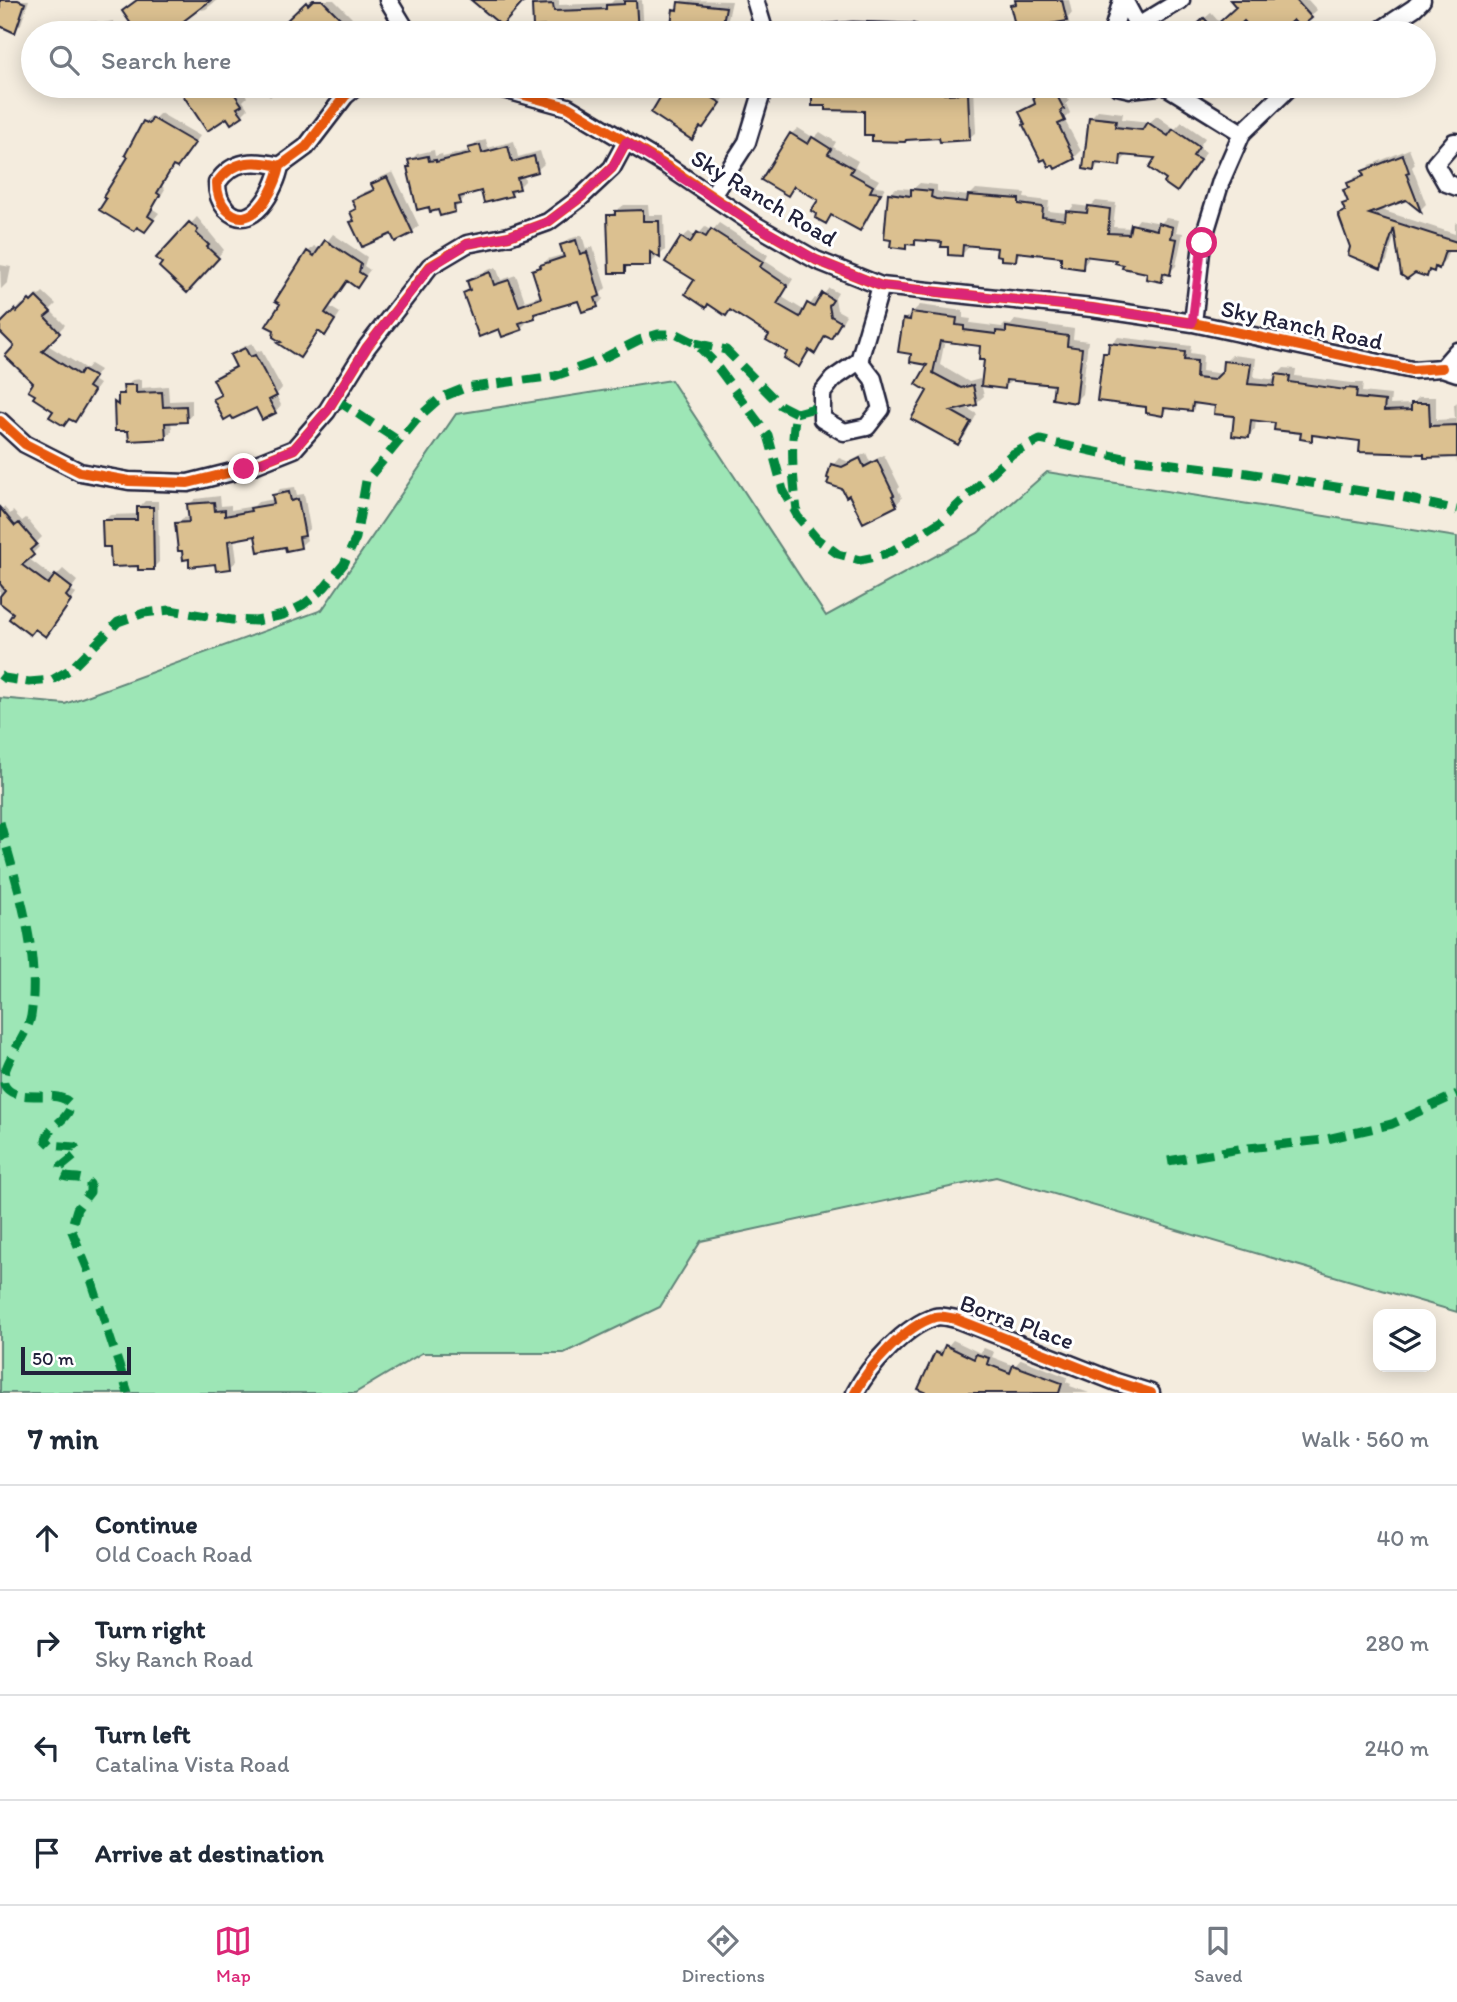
<!DOCTYPE html>
<html lang="en">
<head>
<meta charset="utf-8">
<style>
	:root { --surface:#fff; --page:#f2f2f3; --text:#1f2937; --muted:#747a83; --line:#e0e1e3; --accent:#db2777 }
	body { margin:0; font-family:Itim,sans-serif; background:var(--page); color:var(--text) }
	.controls { position:absolute; right:21px; bottom:21px; display:grid; overflow:hidden; border-radius:14px; box-shadow:0 4px 18px #0003 }
	.controls button { width:63px; height:63px; display:grid; place-items:center; padding:0; border:0; border-bottom:2px solid var(--line); background:var(--surface); color:var(--text); font:35px sans-serif }
	.scale { position:absolute; left:21px; bottom:18px; width:110px; box-sizing:border-box; padding-left:7px; border:4px solid #22223b; border-top:0; font-size:19px; line-height:24px; white-space:nowrap; color:#22223b; -webkit-text-stroke:5px #fff; paint-order:stroke }
	.stop { position:absolute; width:21px; height:21px; margin:-16px; border:5px solid #db2777; border-radius:50%; background:#fff }
	.stop.end { background:#db2777; border-color:#fff; box-shadow:0 2px 7px #0008 }
	.list { margin:0; padding:0; list-style:none }
	h2 { display:flex; justify-content:space-between; align-items:center; height:91px; margin:0; padding:0 28px; font-size:30px }
	h2 small { font-size:23px; font-weight:400; color:var(--muted) }
	.list li { display:grid; grid-template-columns:46px 1fr auto; gap:21px; align-items:center; box-sizing:border-box; height:105px; padding:0 28px; border-top:2px solid var(--line) }
	.list b { display:block; font-size:26px; white-space:nowrap }
	.list p { margin:0; font-size:23px; white-space:nowrap; color:var(--muted) }
	.list em { font-size:23px; font-style:normal; color:var(--muted) }
	.icon { flex:none; width:38px; height:38px; fill:none; stroke:currentColor; stroke-width:2; stroke-linecap:round; stroke-linejoin:round }
	.map { position:relative; flex:none; width:1457px; height:1393px; overflow:hidden }
	.search { position:absolute; background:var(--surface); box-shadow:0 4px 18px #0003; left:21px; right:21px; top:21px; height:77px; display:flex; align-items:center; gap:18px; box-sizing:border-box; padding:0 24px; border-radius:38px; color:var(--muted); font-size:26px }
	.sheet { height:511px; background:var(--surface) }
	nav { display:flex; justify-content:space-around; align-items:center; box-sizing:border-box; height:98px; border-top:2px solid var(--line); background:var(--surface); font-size:19px; color:var(--muted) }
	nav a { display:grid; justify-items:center; gap:4px }
	nav .on { color:var(--accent) }
	.map>svg:first-child { display:block }
</style>
</head>
<body>
<div class="map">
<svg width="1457" height="1393" viewBox="0 0 1457 1393">
	<rect width="100%" height="100%" fill="#f4ecde"/>
	<filter id="ink" filterUnits="userSpaceOnUse"><feTurbulence type="fractalNoise" baseFrequency=".0143" numOctaves="2"/><feDisplacementMap in="SourceGraphic" scale="14" xChannelSelector="R" yChannelSelector="G"/><feConvolveMatrix kernelMatrix="1 2 1 2 8 2 1 2 1" color-interpolation-filters="sRGB"/></filter>
	<g filter="url(#ink)">
		<path fill="#9de6b6" stroke="#608478" stroke-width="2" d="M671,380L826,616L978,533L1047,472L1457,537V1312L996,1177L701,1241L660,1307L564,1353H422L355,1393H0V698L65,704L322,610L456,414Z"/>
		<path fill="#0003" d="M0,0H29L21,24L15,31L0,24Z
			M137,0H217L206,9L202,10L199,6L179,22L181,25L172,33H139L124,11Z
			M310,0H334L352,18L348,22L355,29L350,33H277Z
			M540,0H559V5L611,3L614,0H642L644,33H535L534,5Z
			M682,0L732,1L726,28L722,33H672L674,10Z
			M1017,0H1069L1072,13L1068,18L1072,33H1019L1012,6Z
			M1243,0H1308L1317,10L1300,26L1293,18L1267,33H1187L1211,13L1220,23Z
			M97,21L98,24L113,21L115,33H64L63,28L69,22Z
			M189,86H240L247,97L243,101L248,109L242,115L183,92Z
			M259,86H281L270,97Z
			M669,86H715L713,88L726,96L709,120L692,138L654,113Z
			M814,86L974,87L976,132L969,138L941,136L866,109L813,104Z
			M1031,86H1061L1069,101L1066,104L1070,113L1064,119L1081,151L1074,158L1046,157L1022,113L1036,102Z
			M1098,110L1123,113L1122,119L1150,122L1157,116L1175,129L1182,122L1205,138L1199,147L1206,152L1177,190L1158,157L1128,154L1119,164L1101,162L1094,169L1090,118Z
			M160,113L200,136L183,160L177,166L175,165L162,186L165,189L153,209L159,213L145,230L130,156L144,122L151,116L155,118Z
			M798,128L814,138L820,132L836,142L833,147L858,161L855,167L879,180L875,186L885,187L866,223L859,229L832,216L826,222L820,200L796,185L788,194L791,134Z
			M486,140L488,148L514,141L518,157L540,151L544,164L537,170L524,174L525,181L511,195L482,189L466,193V196L454,210L439,208L409,168L411,165L410,161L417,154L434,150L435,156L442,154L443,157L471,150L477,142Z
			M1409,149L1415,164L1412,167L1426,204L1421,209L1406,198L1378,209L1455,234V224L1457,222V249L1449,250L1445,260L1426,275L1396,231L1387,261L1381,267L1352,247L1340,214L1346,208L1344,204L1349,200L1345,190L1355,177L1364,173L1370,165Z
			M393,172L419,226L412,232L391,231L355,220L352,213L357,208L354,201L360,194L374,188L373,185L379,178Z
			M920,183L937,185V191L943,193L969,196L976,189L1025,193L1024,198L1049,201L1048,211L1068,213L1074,205L1090,207L1096,201L1116,203L1113,227L1132,228L1139,219L1161,223L1166,218L1179,220L1176,232L1183,233L1176,266L1161,280L1149,272L1118,258L1089,255L1088,260L1082,267L1063,255L1022,250L1015,260L1003,254L999,247L968,244V248L962,254L944,241L918,238L905,247L889,194L896,188L913,189Z
			M624,205H648L649,215H664L665,250L659,256L656,254V258L650,264L630,265L624,271L609,216Z
			M197,217L224,250L193,284L159,258Z
			M719,223L768,255L765,261L793,279L782,297L805,311L815,298L819,300L829,288L838,293L835,298L837,310L846,315L837,331L831,337L827,335L815,351L811,349L799,365L789,351L771,335L696,280L682,238L689,232L696,237L705,227L712,231Z
			M333,234L367,257L364,266L370,270L357,286L348,280L330,307L340,313L331,327L325,334L319,330L300,356L280,343L282,340L308,252L314,246L321,250Z
			M582,235L586,249L593,247L606,288L601,293L603,299L597,306L579,299L540,311L534,316L526,319L527,322L521,328L500,327L465,293L471,287L469,281L475,275L496,267L501,280L516,275L525,301L542,295L534,271L548,259L565,254L562,245L569,239Z
			M0,265L11,267L8,282L1,289Z
			M43,292L56,304L50,310L65,325L46,344L86,369L90,364L100,370L93,380L99,384L74,420L56,410L35,383L17,346L0,329L22,304L25,307L37,295L39,296Z
			M920,305L963,311V318L971,319L970,323L1002,327L1005,324L1011,325L1015,320L1074,329L1073,339L1088,341L1082,394L1075,401L1056,384L1012,380L1005,387L986,359L982,345L945,340L940,365L969,382L980,379L984,396L976,403L963,406L977,414L965,436L957,443L929,390V363L913,353L904,320Z
			M1118,337L1191,346L1190,353L1203,355L1202,371L1223,374L1225,362L1232,355L1256,358L1254,377L1277,380V375L1284,368L1296,369L1295,376L1352,383H1363L1362,392L1391,395L1390,405L1412,404L1419,397H1436V420L1455,419L1454,405L1457,402V464L1456,455L1426,453L1316,434L1311,439L1303,431L1277,421L1256,419L1255,429L1248,436L1236,415L1217,404L1199,402L1191,410L1169,407L1162,414L1148,405L1105,354Z
			M252,343L257,352L261,350L282,388L276,395L281,405L275,412L256,406L215,399L222,393L215,379L221,373L237,365L233,356L239,349Z
			M142,379V388L168,386L169,401L192,400V414L186,421H171L172,431L165,437L130,429L115,403L132,380Z
			M866,453L870,462L884,455L900,487L898,489L902,498L896,505L833,465L839,458L849,462Z
			M295,487L297,495L304,494L310,528L305,533L307,540L300,546L287,545L257,534L234,538L237,561L230,567L190,557L176,524L183,518L190,517L189,505L195,499L220,496L221,506L231,505V510L254,506L258,502L275,499L274,496L280,489Z
			M145,501H158L159,562L153,568L140,564L104,521L110,515L139,514V507Z
			M4,507L10,514L13,511L22,521L26,518L42,537L36,543L39,547L28,558L54,578L63,569L77,581L71,589L76,594L46,635L0,601V510Z
			M953,1340L980,1353L984,1348L994,1352L992,1357L1015,1366L1021,1359L1067,1377L1066,1382L1071,1384L1070,1386L1089,1393H928L937,1353L943,1347L946,1348Z"/>
		<path fill="#dbc090" stroke="#22223b" stroke-width="2" d="M0,0H18L25,3L15,33L0,26Z
			M137,0H211L168,33H113V26L131,24L122,11Z
			M313,0H322L347,25L339,33H292L283,24L306,2L308,5Z
			M471,0H525L502,26Z
			M1015,0H1062L1067,21L1022,29L1021,24L1015,25L1010,5L1016,4Z
			M1230,0H1296L1312,18L1300,28L1293,20L1279,33H1255L1244,21L1232,33H1188L1204,18L1213,28L1236,7Z
			M624,1H636L638,33H554V26L533,27L532,5L553,4L554,11L585,10L606,9V5L624,4Z
			M678,2L726,7L721,33H670L673,9L677,10Z
			M190,86H229L242,105L237,108L243,116L231,124L227,118L207,131L181,92Z
			M667,86H714L708,95L721,103L703,128L700,127L692,140L651,113Z
			M825,86H878L895,88V91H929V88L943,87L944,94L968,93L970,140L940,142L939,138L906,140L905,142L872,141V135H864V111L825,110V106H812V90L825,91Z
			M1030,86H1052L1064,109L1060,111L1065,121L1058,124L1075,159L1055,169L1053,165L1049,167L1045,159L1041,161L1023,125L1025,124L1019,112L1035,104Z
			M1089,117L1116,120L1115,127L1142,130L1147,122L1168,136L1173,129L1199,147L1193,156L1200,160L1177,192L1164,183L1166,180L1149,168L1155,158L1121,155L1120,166L1095,163L1094,171L1083,169Z
			M152,118L195,143L177,168L173,166L157,193L160,195L148,216L154,220L145,232L137,227L134,231L99,210L106,199L103,197L128,157L125,155L143,121L149,124Z
			M790,133L808,144L812,137L831,149L828,154L853,168L850,173L873,186L870,192L881,193L860,231L831,215L826,224L815,218L816,214L811,211L818,200L794,186L788,196L761,180Z
			M480,145L482,153L508,146L512,162L534,156L538,172L517,178L520,189L510,191L512,196L484,203L481,191L459,197L461,204L454,205L455,212L440,216L438,210L430,212L429,207L417,210L407,167H410L408,160L428,156L429,161L436,160V162L470,154L468,148Z
			M1403,155L1409,172L1406,173L1421,212L1406,200L1369,214L1457,242V251H1445L1439,269L1435,267L1434,272L1429,270L1427,277L1415,273L1407,279L1401,275L1394,228L1381,269L1348,255L1350,247L1338,214L1345,211L1342,204L1348,202L1343,190L1349,188L1347,183L1364,176L1362,171Z
			M387,177L413,233L395,242L391,234L362,247L350,222L354,221L350,212L356,209L352,200L374,190L371,184Z
			M911,189L932,191L931,197L936,199L967,202L968,195L1019,199V204L1043,207L1042,217L1065,220L1066,211L1087,213L1088,206L1110,209L1108,233L1129,234L1131,224L1157,230L1158,223L1173,227L1171,238L1177,239L1170,275L1163,273L1162,282L1146,279L1147,273L1122,268L1123,265L1115,263L1116,260L1084,256L1083,269L1061,266V257L1017,252L1016,261L1001,260V256L996,255L997,248L963,245L962,256L948,255V247H941L942,242L915,240V245L906,244V249L890,247L891,240L884,239L888,193L911,196Z
			M643,210V221H659L660,258L650,252V266H625V273H609L607,215H615V211Z
			M189,222L198,230L196,233L209,245L207,247L219,258L187,293L159,267L162,263L156,258Z
			M711,229L763,262L760,267L788,286L777,304L800,317L807,303L814,307L822,293L833,300L829,306L831,316L841,322L831,339L825,336L815,354L809,350L799,367L784,358L787,352L766,340L769,335L730,310L726,316L708,304L706,308L685,294L694,280L665,262L681,237L690,243L697,232L706,237Z
			M325,240L361,264L359,272L365,276L357,288L347,281L325,313L335,320L325,336L318,331L300,358L277,343L281,342L273,337L274,330L266,326L280,304L275,301L307,251L314,256Z
			M576,240L580,254L587,252L600,296L595,298L598,307L582,312L578,301L534,314L535,318L519,323L522,330L502,337L499,329L479,337L463,293L470,290L467,281L490,272L494,285L509,280L519,306L541,298L532,270L541,267L540,265L564,257L560,245Z
			M36,297L51,312L45,317L60,333L42,351L79,375L82,370L95,377L88,387L94,391L75,422L69,419L64,426L49,417L53,411L33,398L35,395L28,391L33,383L5,356L14,346L0,332V324L15,309L17,312L29,300L31,302Z
			M911,312L957,318L956,325L964,326V330L996,334V331L1006,332V327L1068,336L1067,346L1082,348L1076,403L1052,399L1054,385L1006,380L1005,389L981,386L984,360H979L980,346L940,341L933,373L961,388L973,385L977,405L951,411L971,422L958,445L911,419L927,391L916,384L927,365L910,362L911,354L898,352L903,319L910,320Z
			M1109,343L1185,352L1184,360L1197,361L1196,378L1214,380L1222,372L1223,361L1251,364L1248,384L1274,386L1276,374L1290,376L1289,382L1345,390L1346,388L1357,389L1356,398L1385,401L1384,411L1411,410V403H1429L1430,426L1457,425V457L1424,458V454L1359,452L1360,441L1312,435V441L1300,439L1301,433L1274,430L1275,423L1251,420L1249,438L1232,436L1234,416L1214,414L1215,406L1193,403L1192,411L1164,408L1163,416L1146,413V407L1097,401L1103,353H1108Z
			M245,348L250,357L255,355L277,396L269,400L276,413L262,420L256,408L233,419L231,416L224,420L213,399L221,395L213,379L236,367L230,355Z
			M123,385H136V393L162,392L163,407L186,406L187,422L165,423L166,439L129,441L128,431H115L114,402L118,405V394H124Z
			M860,458L864,467L877,460L894,495L892,496L897,506L863,523L849,495L846,497L842,489L827,484L829,479L827,478L831,464L842,467Z
			M289,492L291,501L298,499L305,536L299,537L301,548L286,551L285,547L258,552L255,536L228,541L231,569L216,571L215,564L189,567V559L183,560L182,551H178L175,523L189,522L187,504L214,502L215,511L225,510V516L251,511L250,508L274,504L272,495Z
			M137,507H153L154,570H138V566L111,567L110,547H103L102,520H137Z
			M0,508L15,526L19,523L37,544L30,550L34,555L22,565L48,584L55,575L72,588L66,596L71,601L46,637L35,629L30,635L9,619L13,613L0,603V596L5,590L0,584Z
			M945,1345L974,1359L976,1354L989,1358L987,1364L1010,1373L1013,1365L1062,1383L1059,1393H927L918,1389L935,1352L941,1355Z"/>
		<g fill="none" stroke-linecap="round" stroke-linejoin="round">
			<defs>
				<path id="street" d="M388,0L408,33
					M755,0L765,33
					M1124,0L1138,26L1139,33
					M1138,26L1181,0
					M828,33L853,31L913,33
					M1112,33L1122,0
					M1376,33L1414,8L1422,0
					M492,86L568,107L667,166L755,225L816,260L881,286L1092,308L1193,323L1412,370L1442,368
					M1117,86L1130,89L1158,86
					M1166,86L1242,133
					M1457,142H1454L1435,164L1446,183L1457,187
					M280,166C255,160 233,159 217,183C217,193 219,201 226,209C252,236 276,188 280,166L306,147L345,96L357,86
					M712,196L747,142L764,86
					M1193,323L1202,243L1221,181L1242,133L1291,86
					M1457,351L1442,368L1457,373
					M859,361L873,379L881,409L867,427L844,432L822,419V393L833,379L859,361L881,286
					M0,421L25,444L80,472L129,481L188,483L244,469L294,449L327,411L367,347L430,266L467,244L509,236L548,222L580,198L612,168L626,142
					M855,1393C869,1366 905,1326 935,1317C941,1315 950,1318 956,1319L1116,1382L1151,1393"/>
			</defs>
			<use href="#street" stroke="#22223b" stroke-width="21"/>
			<use href="#street" stroke="#fff" stroke-width="16"/>
			<path stroke="#00873e" stroke-width="9" stroke-dasharray="18 9" stroke-linecap="butt" d="M695,343L726,350L780,405L796,413C790,445 793,478 797,510
				M335,399L399,441
				M796,413L822,406
				M0,675L4,678L29,682L52,680L71,669L118,622L144,613L170,610L232,620L256,621L283,615L303,605L325,587L344,564L356,538L366,481L419,417L440,398L465,388L555,376L598,361L639,340L658,334H677L695,343L712,360L768,435L783,490L798,517L817,539L838,554L860,560L884,555L913,539L941,521L1012,454L1040,440L1124,458L1247,473L1406,498L1457,510
				M0,822C16,885 41,950 31,1016C28,1035 0,1066 4,1084C14,1107 60,1086 71,1105C68,1121 49,1125 46,1140L51,1145L75,1147L77,1154L61,1167L60,1174C70,1181 81,1174 90,1184V1192L77,1209L71,1229L88,1270L128,1393
				M1168,1161L1239,1149L1323,1140L1392,1124L1457,1094"/>
			<defs>
				<path id="cycleway" d="M492,86L568,107L667,166L755,225L816,260L881,286L1092,308L1193,323L1412,370L1442,368
					M280,166C255,160 233,159 217,183C217,193 219,201 226,209C252,236 276,188 280,166L306,147L345,96L357,86
					M0,421L25,444L80,472L129,481L188,483L244,469L294,449L327,411L367,347L430,266L467,244L509,236L548,222L580,198L612,168L626,142
					M855,1393C869,1366 905,1326 935,1317C941,1315 950,1318 956,1319L1116,1382L1151,1393"/>
			</defs>
			<use href="#cycleway" stroke="#fff" stroke-width="15"/>
			<use href="#cycleway" stroke="#e8590c" stroke-width="10"/>
		</g>
	</g>
	<g fill="none" stroke-linecap="round" stroke-linejoin="round" filter="url(#ink)">
		<path stroke="#db2777" stroke-width="9" d="M244,469L294,449L327,411L367,347L430,267L467,244L509,236L548,222L580,198L612,168L626,142L755,225L816,260L881,286L1092,308L1192,323L1202,243"/>
	</g>
	<g text-anchor="middle" stroke-width="6" stroke-linejoin="round" paint-order="stroke">
		<g font-size="24" fill="#22223b" stroke="#fff">
			<text transform="translate(764 198) rotate(31)" y="8">Sky Ranch Road</text>
			<text transform="translate(1302 325) rotate(12)" y="8">Sky Ranch Road</text>
			<text transform="translate(1017 1322) rotate(20)" y="8">Borra Place</text>
		</g>
	</g>
</svg>
<div class="controls">
<button><svg class="icon" aria-label="layers" viewBox="0 0 24 24"><path d="M12 4l9 5-9 5-9-5zM3 14l9 5 9-5"/></svg></button>
</div>
<div class="scale">50 m</div>
<div class="stop" style="left:1202px;top:243px"></div>
<div class="stop end" style="left:244px;top:469px"></div>
<div class="search"><svg class="icon" aria-label="search" viewBox="0 0 24 24"><circle cx="10" cy="10" r="6"/><path d="M15 15l6 6"/></svg>Search here</div>
</div>
<section class="sheet">
<h2>7 min<small>Walk · 560 m</small></h2>
<ul class="list">
<li><svg class="icon" aria-label="ahead" viewBox="0 0 24 24"><path d="M12 20V5M6 11l6-6 6 6"/></svg><div><b>Continue</b><p>Old Coach Road</p></div><em>40 m</em></li>
<li><svg class="icon" aria-label="right" viewBox="0 0 24 24"><path d="M7 20v-9h11M14 6l5 5-5 5"/></svg><div><b>Turn right</b><p>Sky Ranch Road</p></div><em>280 m</em></li>
<li><svg class="icon" aria-label="left" viewBox="0 0 24 24"><path d="M17 20v-9H6M10 6l-5 5 5 5"/></svg><div><b>Turn left</b><p>Catalina Vista Road</p></div><em>240 m</em></li>
<li><svg class="icon" aria-label="arrive" viewBox="0 0 24 24"><path d="M6 21V4h12l-3 4 3 4H6"/></svg><div><b>Arrive at destination</b></div></li>
</ul>
</section>
<nav>
<a class="on"><svg class="icon" aria-label="map" viewBox="0 0 24 24"><path d="M3 6l6-2 6 2 6-2v14l-6 2-6-2-6 2zM9 4v14M15 6v14"/></svg>Map</a>
<a><svg class="icon" aria-label="directions" viewBox="0 0 24 24"><path d="M12 3l9 9-9 9-9-9zM9 14v-3h6M13 9l2 2-2 2"/></svg>Directions</a>
<a><svg class="icon" aria-label="saved" viewBox="0 0 24 24"><path d="M7 4h10v16l-5-4-5 4z"/></svg>Saved</a>
</nav>
</body>
</html>
